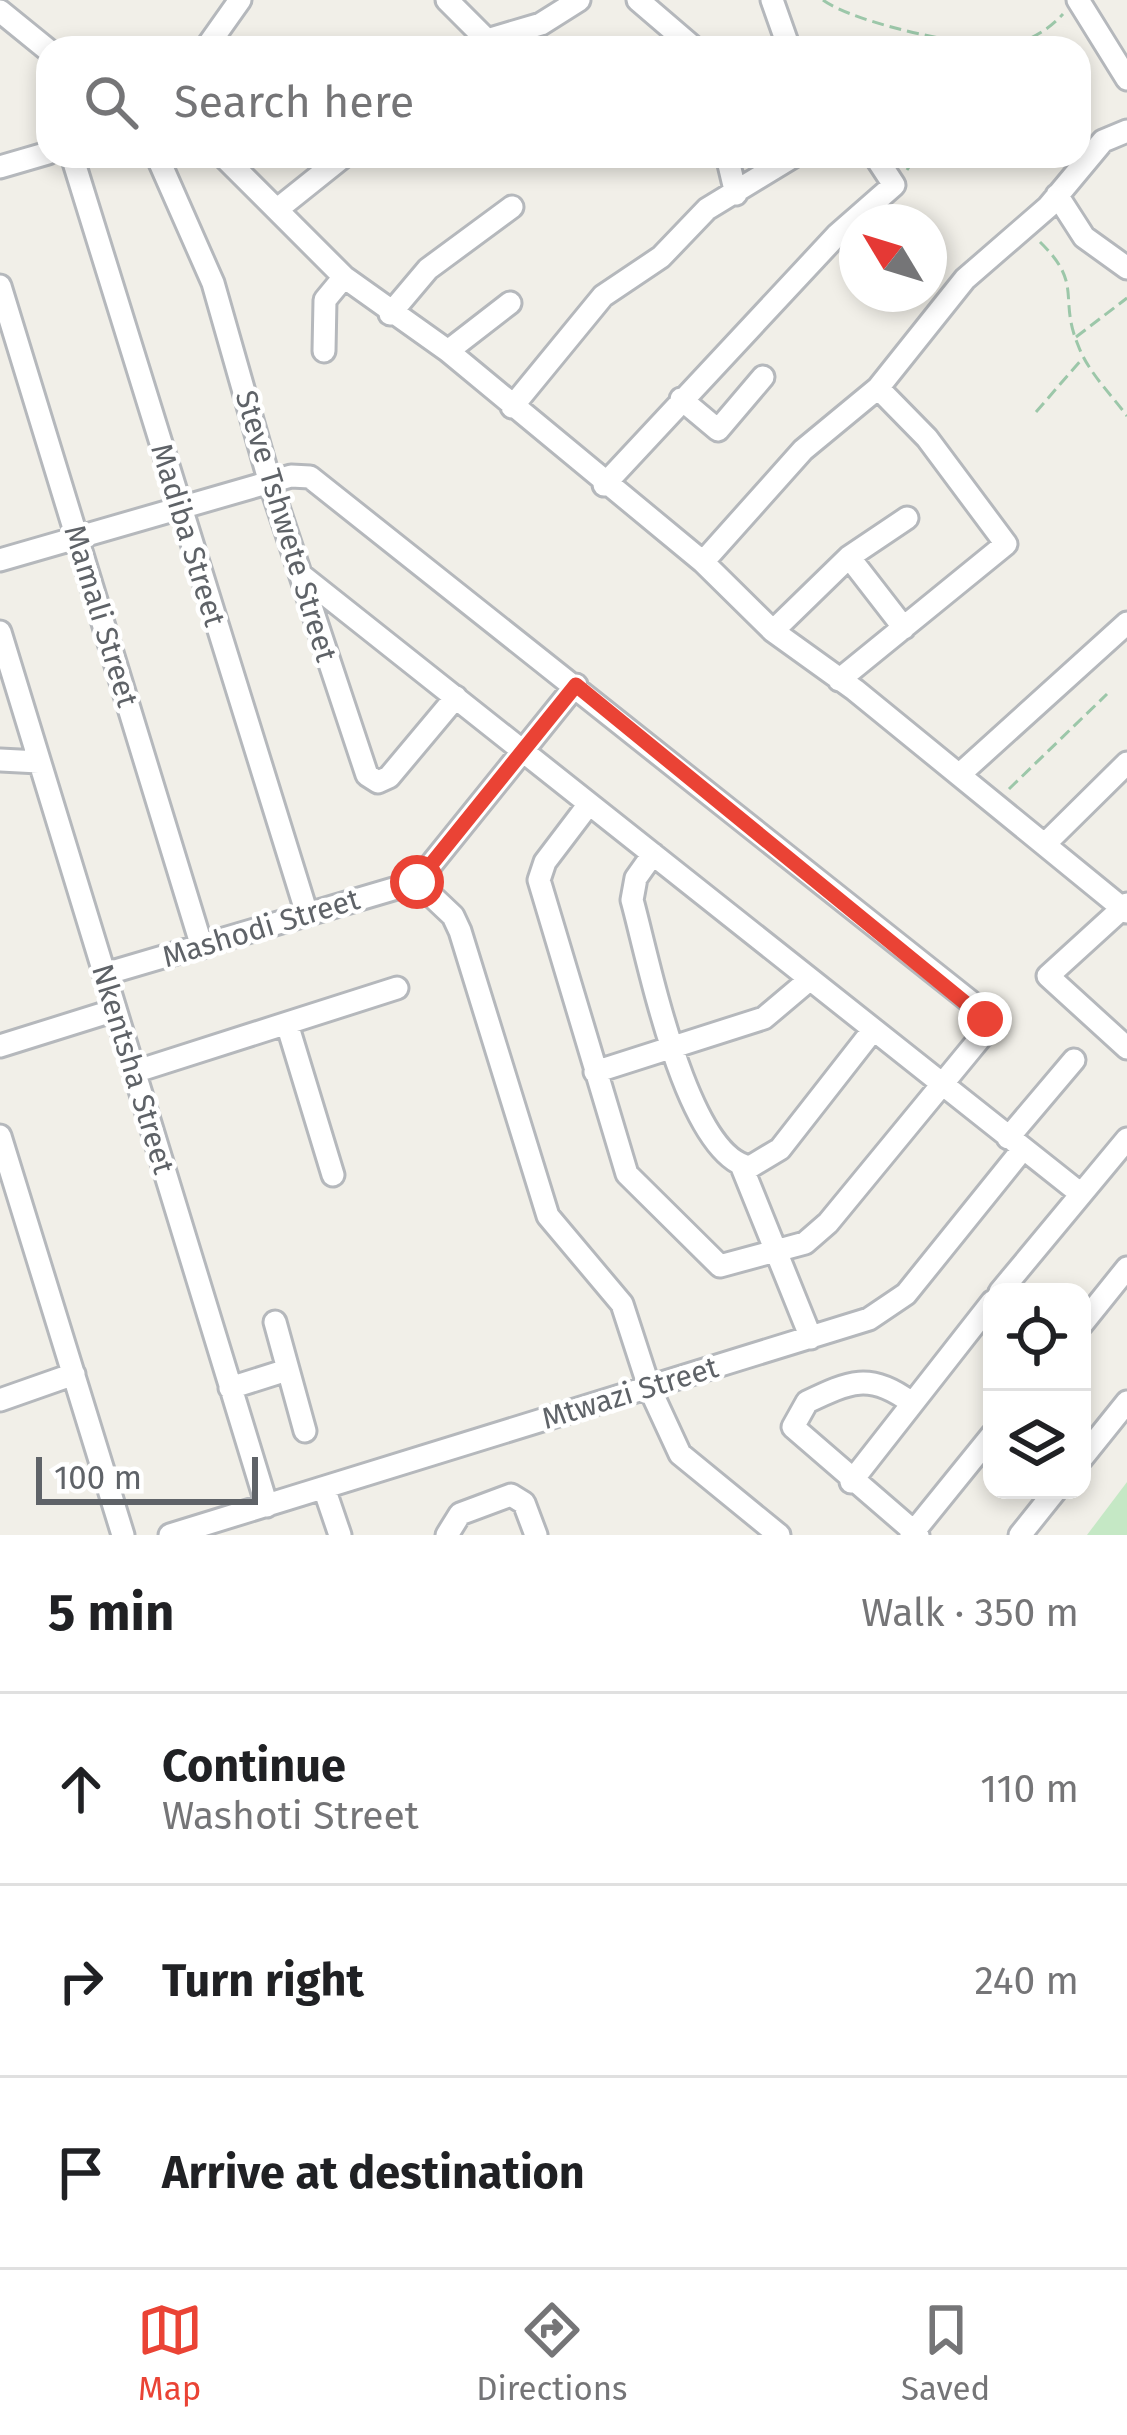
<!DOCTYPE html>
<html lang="en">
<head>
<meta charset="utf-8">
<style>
	:root { --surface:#fff; --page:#f6f6f6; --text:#202124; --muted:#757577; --line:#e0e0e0; --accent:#ea4335 }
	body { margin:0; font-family:"Fira Sans",sans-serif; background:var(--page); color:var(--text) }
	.controls { position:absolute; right:36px; bottom:36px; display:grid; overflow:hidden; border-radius:24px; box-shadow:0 6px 18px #0003 }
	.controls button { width:108px; height:108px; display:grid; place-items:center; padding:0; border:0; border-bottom:3px solid var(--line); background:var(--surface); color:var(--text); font:60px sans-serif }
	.compass { position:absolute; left:839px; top:204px; width:108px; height:108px; border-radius:50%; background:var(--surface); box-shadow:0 6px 18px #0003; rotate:308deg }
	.scale { position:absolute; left:36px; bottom:30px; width:222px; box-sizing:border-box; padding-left:12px; border:6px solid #5f6368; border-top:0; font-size:33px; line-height:42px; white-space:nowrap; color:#5f6368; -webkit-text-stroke:9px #fff; paint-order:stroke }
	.stop { position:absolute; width:36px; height:36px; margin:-27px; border:9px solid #ea4335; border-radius:50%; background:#fff }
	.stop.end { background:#ea4335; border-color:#fff; box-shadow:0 3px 12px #0008 }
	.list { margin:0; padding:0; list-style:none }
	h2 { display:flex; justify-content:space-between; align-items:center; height:156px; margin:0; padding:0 48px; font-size:51px }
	h2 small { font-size:39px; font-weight:400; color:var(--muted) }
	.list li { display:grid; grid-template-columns:78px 1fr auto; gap:36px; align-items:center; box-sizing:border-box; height:192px; padding:0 48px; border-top:3px solid var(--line) }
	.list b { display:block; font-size:45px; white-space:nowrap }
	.list p { margin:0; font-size:39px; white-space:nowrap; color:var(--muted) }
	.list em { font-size:39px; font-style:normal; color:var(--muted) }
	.icon { flex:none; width:66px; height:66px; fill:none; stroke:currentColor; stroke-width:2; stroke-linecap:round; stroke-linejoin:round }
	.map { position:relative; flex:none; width:1127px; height:1535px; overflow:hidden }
	.search { position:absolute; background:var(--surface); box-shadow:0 6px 18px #0003; left:36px; right:36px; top:36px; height:132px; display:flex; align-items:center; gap:30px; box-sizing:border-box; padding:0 42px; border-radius:36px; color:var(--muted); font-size:45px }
	.sheet { height:732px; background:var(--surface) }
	nav { display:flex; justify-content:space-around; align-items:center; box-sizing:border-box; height:168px; border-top:3px solid var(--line); background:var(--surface); font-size:33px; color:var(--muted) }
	nav a { display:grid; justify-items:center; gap:6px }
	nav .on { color:var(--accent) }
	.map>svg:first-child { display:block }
</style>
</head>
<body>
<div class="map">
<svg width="1127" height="1535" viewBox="0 0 1127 1535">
	<rect width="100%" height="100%" fill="#f1efe8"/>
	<path fill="#c5e8c5" d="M1127,1482V1535H1087Z"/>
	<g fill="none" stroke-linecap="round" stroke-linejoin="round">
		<defs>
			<path id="minor" d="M447,0L487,40L541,24L579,0
				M638,0L694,48
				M772,0L789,48
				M1078,0L1127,79
				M0,11L48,50
				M206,48L240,0
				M72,156L307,914
				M157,156L213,283L270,483L367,775L378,782L389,777L456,697
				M223,156L344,277L448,351L703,562L773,631L855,690L1127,912
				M727,156L736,194
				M0,167L48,153
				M1057,195L1084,237L1127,268
				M279,208L344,156
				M0,286L202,947
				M390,314L428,269L512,207
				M324,351L325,300L344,277
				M448,351L510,303
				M681,399L718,430L763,377
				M512,407L603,296L661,257L707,209L794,156
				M604,485L837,235L894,185L875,156
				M849,557L904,628
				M0,560L291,476L310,477L977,1007L986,1023L981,1037L828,1223L805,1243L720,1266L627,1174L539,880L545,862L589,804
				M703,562L803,450L878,388L965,279L1048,207L1103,141L1127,131
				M301,575L1081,1194
				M773,631L849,557L907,518
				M0,632L267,1506
				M839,680L1006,544L927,438L878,388
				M0,760L39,762
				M959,775L1127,623
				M1045,844L1127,763
				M653,854L636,878L632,900C648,957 686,1156 750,1167L780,1149L873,1030
				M417,882L453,916L460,931L548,1216L622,1304L649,1387L680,1454L779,1535
				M417,882L576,685
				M1127,904L1048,976L1127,1048
				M105,974L417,882
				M288,1027L333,1175
				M0,1046L115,1010
				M134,1072L397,988
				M595,1072L764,1018L809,980
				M0,1136L123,1535
				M1008,1138L1074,1060
				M742,1167L811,1338
				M1000,1292L1127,1139
				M275,1322L305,1431
				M1082,1324L1127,1268
				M230,1388L287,1370
				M0,1400L74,1374
				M910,1402C870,1372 849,1382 807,1402L793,1427L918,1535
				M1082,1458L1127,1402
				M851,1482L992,1302
				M324,1488L340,1535
				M170,1535L869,1319L906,1294L1022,1150
				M447,1535L460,1514L511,1495L524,1503L536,1535
				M911,1535L992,1435
				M1020,1535L1056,1490"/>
		</defs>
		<use href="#minor" stroke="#b5b8bc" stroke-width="27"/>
		<path stroke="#9cc7a9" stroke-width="3" stroke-dasharray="12 6" stroke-linecap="butt" d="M823,0C854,23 976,51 1015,43C1034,39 1050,28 1063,14
			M907,170L916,156
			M1040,242C1084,285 1058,297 1078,345C1088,372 1110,393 1127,416
			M1076,337L1127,298
			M1036,412L1082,359
			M1009,789L1107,694"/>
		<use href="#minor" stroke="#fff" stroke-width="21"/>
	</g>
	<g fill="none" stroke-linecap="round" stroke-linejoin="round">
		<path stroke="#ea4335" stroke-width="15" d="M417,882L576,685L985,1019"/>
	</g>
	<g text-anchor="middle" stroke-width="9" stroke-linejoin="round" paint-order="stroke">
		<g font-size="30" fill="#5f6368" stroke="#fff">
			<text transform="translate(286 526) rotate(73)" y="10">Steve Tshwete Street</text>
			<text transform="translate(188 535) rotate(73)" y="10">Madiba Street</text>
			<text transform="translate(101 616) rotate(73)" y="10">Mamali Street</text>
			<text transform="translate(261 928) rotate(-17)" y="10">Mashodi Street</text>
			<text transform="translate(133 1069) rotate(73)" y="10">Nkentsha Street</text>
			<text transform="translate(630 1393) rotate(-17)" y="10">Mtwazi Street</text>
		</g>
	</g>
</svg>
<div class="controls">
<button><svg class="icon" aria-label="locate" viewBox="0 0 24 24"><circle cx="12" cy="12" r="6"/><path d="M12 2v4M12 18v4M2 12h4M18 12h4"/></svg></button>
<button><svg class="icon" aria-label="layers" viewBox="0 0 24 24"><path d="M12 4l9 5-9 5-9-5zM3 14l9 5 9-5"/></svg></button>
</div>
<svg class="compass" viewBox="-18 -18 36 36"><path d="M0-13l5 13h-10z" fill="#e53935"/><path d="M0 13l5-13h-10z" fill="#757577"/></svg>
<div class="scale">100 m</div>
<div class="stop" style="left:417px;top:882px"></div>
<div class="stop end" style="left:985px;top:1019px"></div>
<div class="search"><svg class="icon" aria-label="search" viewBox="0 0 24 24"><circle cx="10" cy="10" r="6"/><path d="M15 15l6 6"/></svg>Search here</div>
</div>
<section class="sheet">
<h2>5 min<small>Walk · 350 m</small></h2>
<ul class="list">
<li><svg class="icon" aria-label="ahead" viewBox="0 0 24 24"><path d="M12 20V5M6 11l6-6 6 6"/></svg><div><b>Continue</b><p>Washoti Street</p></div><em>110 m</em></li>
<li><svg class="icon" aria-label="right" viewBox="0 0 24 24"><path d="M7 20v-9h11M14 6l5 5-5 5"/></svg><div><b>Turn right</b></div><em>240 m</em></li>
<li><svg class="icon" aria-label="arrive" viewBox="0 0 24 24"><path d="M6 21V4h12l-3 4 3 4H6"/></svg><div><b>Arrive at destination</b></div></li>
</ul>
</section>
<nav>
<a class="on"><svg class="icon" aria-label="map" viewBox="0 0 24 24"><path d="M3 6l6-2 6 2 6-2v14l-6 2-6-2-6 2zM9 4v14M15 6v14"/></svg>Map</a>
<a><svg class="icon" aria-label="directions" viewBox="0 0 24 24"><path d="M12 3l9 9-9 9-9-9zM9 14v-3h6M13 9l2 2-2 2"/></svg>Directions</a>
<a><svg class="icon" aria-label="saved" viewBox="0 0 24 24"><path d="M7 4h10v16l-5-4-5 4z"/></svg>Saved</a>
</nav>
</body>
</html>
